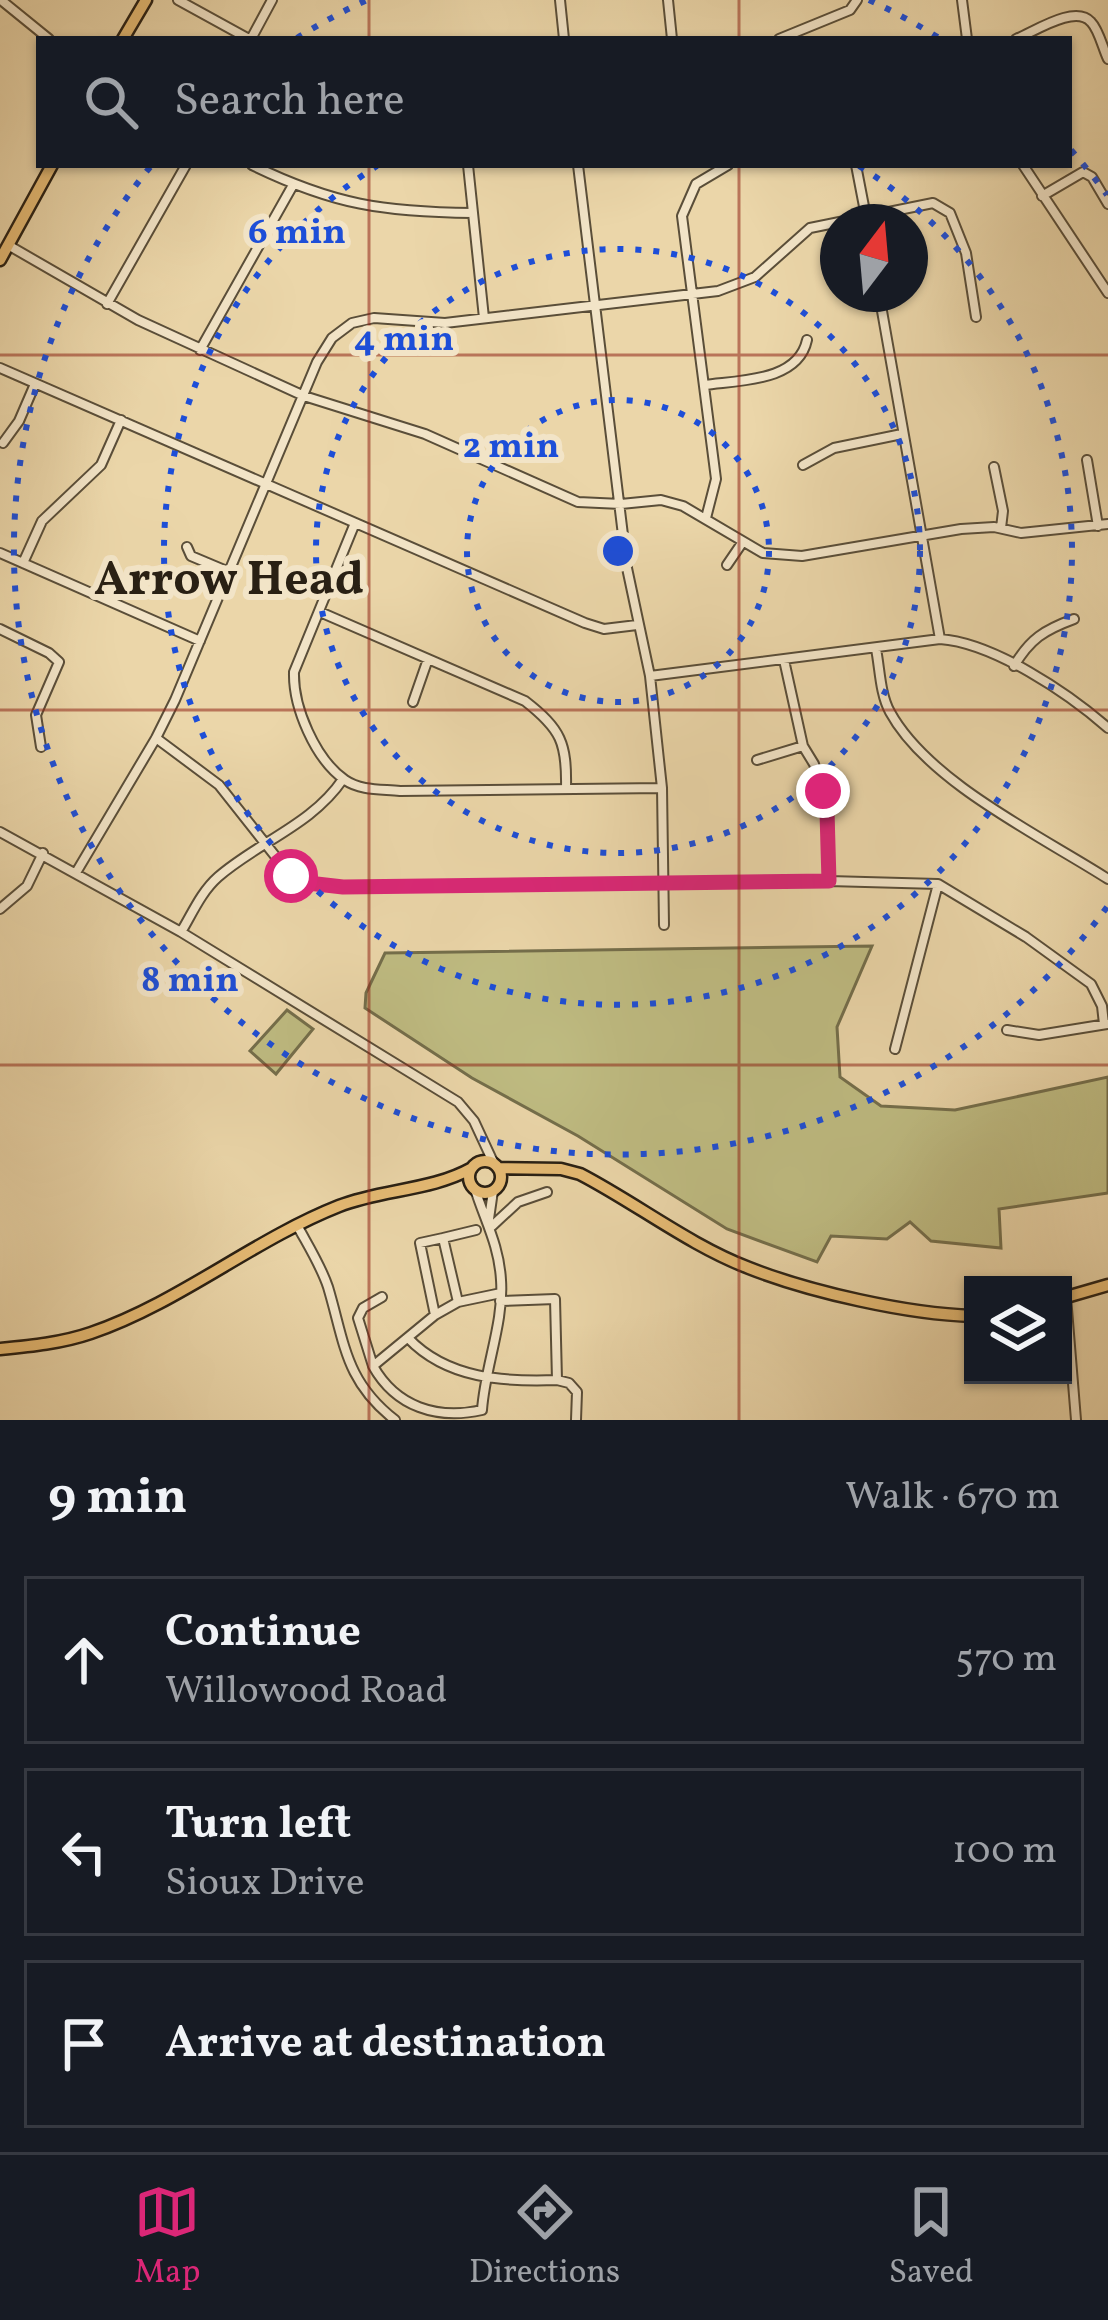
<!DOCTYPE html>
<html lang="en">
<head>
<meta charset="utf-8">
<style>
	:root { --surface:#171b24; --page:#20242c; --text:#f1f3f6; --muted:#9ea1a6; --line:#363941; --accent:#db2777 }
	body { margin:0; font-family:Vollkorn,serif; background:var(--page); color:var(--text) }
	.controls { position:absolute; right:36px; bottom:36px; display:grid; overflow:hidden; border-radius:0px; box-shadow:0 3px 9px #0004 }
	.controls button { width:108px; height:108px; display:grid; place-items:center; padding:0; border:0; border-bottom:3px solid var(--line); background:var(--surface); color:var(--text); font:60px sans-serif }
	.compass { position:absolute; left:820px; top:204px; width:108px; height:108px; border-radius:50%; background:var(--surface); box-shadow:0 3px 9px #0004; rotate:16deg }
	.stop { position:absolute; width:36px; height:36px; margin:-27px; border:9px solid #db2777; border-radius:50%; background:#fff }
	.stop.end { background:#db2777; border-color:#fff; box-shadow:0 3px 12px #0008 }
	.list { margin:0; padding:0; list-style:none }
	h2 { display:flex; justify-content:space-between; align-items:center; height:156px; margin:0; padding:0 48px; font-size:51px }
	h2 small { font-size:39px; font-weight:400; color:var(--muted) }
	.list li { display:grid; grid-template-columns:78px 1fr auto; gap:36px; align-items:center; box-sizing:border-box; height:168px; margin:0 24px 24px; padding:0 24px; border:3px solid var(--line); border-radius:0px }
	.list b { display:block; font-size:45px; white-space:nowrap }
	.list p { margin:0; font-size:39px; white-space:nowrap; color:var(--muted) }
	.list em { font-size:39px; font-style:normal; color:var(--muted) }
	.icon { flex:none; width:66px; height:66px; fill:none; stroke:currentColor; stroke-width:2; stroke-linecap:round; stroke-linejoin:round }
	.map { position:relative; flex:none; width:1108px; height:1420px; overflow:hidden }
	.search { position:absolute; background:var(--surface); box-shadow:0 3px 9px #0004; left:36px; right:36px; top:36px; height:132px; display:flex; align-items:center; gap:30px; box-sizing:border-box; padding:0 42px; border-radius:0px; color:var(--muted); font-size:45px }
	.sheet { height:732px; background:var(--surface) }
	nav { display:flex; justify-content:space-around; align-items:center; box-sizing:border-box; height:168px; border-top:3px solid var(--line); background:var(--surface); font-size:33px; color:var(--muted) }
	nav a { display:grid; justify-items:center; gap:6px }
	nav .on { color:var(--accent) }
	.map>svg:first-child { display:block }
</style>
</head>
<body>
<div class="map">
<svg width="1108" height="1420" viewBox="0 0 1108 1420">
	<rect width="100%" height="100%" fill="#ebd6a9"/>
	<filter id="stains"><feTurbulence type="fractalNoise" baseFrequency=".00167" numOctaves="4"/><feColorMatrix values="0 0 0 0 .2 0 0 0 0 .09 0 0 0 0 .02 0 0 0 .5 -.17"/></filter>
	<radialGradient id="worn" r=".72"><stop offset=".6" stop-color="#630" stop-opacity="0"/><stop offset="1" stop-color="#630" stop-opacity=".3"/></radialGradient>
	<path fill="#bfbc82" stroke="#746e4b" stroke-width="3" d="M872,946L837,1027L840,1077L881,1106L955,1110L1108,1077V1193L999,1209L1001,1248L931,1241L910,1222L887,1239L831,1236L817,1262L727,1229L578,1136L472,1078L365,1008L366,993L385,953Z
		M287,1010L313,1029L276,1074L250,1051Z"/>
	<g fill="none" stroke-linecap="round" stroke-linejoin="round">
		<defs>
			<path id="minor" d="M1,0L49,39
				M178,0L249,39
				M560,0L564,39
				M668,0L672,39
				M962,0L967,39
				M251,39L272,0
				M779,39L850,10L857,0
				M1016,39C1034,32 1075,4 1091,22C1099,30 1103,49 1108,59
				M252,165C334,205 384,212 473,213
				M468,165L484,318
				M578,165L627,568L650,676L662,788L664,925
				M856,165L867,222
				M1023,165L1108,293
				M1042,196L1083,172L1092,177L1108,204
				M8,245L138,320L304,396L425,434L578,502L621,504L661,500L683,506L763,553L802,556L961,529L994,527L1021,533L1108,524
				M879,294L940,639
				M107,304L186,165
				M200,350L293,185
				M0,368L585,623L604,629L637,625
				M704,385C739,380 798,382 807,340
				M3,443L19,421L35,384
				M1087,460L1098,526
				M803,465L834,448L902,434
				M994,467L1003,511L1001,528
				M706,518L716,479L682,216L696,184L728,165
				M355,523L294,672C293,707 315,759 345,780C361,791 382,789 400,791L662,788
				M187,547L191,556L229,572
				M0,553L200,641
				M23,563L42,521L101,465L121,420
				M727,565L742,543
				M320,612L525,701C561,729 567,743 566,788
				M0,629L49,653L59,662L36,715L41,747
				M876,649C880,669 880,694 890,712C928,782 1041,836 1108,879
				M784,660L803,746L814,764L828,812L829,881
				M1014,666C1030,639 1044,630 1074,619
				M650,676L940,639C994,643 1068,693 1108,728
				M413,702L428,659
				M156,738L219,785L291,876L308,883L343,887L829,881L938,884L1026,937L1091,984L1102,1006L1104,1024
				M757,760L803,746
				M0,832L181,932L458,1102L474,1121L494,1164
				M77,871L156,738L175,700L317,362L332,338L352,323L374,318L445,323L718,291L755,277L810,228L933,203L950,213L966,253L976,317
				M0,909L27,886L43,853
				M181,932C192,914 201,892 218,877C258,842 312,825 343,779
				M1007,1030L1039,1035L1107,1024
				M895,1049L938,884
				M475,1189C485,1221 499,1245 501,1280C504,1322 485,1367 482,1410C437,1420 396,1407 373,1366L435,1315L420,1243L443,1238L458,1302L501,1293
				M489,1219L493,1191
				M492,1226L518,1202L547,1192
				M298,1227C309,1247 321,1266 328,1287C345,1344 345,1381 395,1420
				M443,1238L476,1230
				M1066,1297L1076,1420
				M435,1315L458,1302
				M408,1338C447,1379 504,1382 557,1380L555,1299L500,1301
				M373,1366L358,1318L363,1308L382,1297
				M557,1380L569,1383L577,1392L576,1420"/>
			<path id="major" d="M123,39L146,0
				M0,260L52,165
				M469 1177a16 16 0 1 1 32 0a16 16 0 1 1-32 0Z
				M498,1168L561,1169L580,1174C636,1203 689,1245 749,1268C810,1292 907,1314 973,1316
				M1063,1298L1108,1285
				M0,1349C31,1346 62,1343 91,1333C179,1303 253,1240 339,1206C382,1189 431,1191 472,1168"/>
		</defs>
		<use href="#minor" stroke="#5a4e39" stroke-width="12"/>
		<use href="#major" stroke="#292014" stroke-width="15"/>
		<use href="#minor" stroke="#f2e4c7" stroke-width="8"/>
		<use href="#major" stroke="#e6bb74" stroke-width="10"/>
	</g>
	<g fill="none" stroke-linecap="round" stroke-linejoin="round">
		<path stroke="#db2777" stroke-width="15" d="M291,876L308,883L343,887L829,881L827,812L823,791"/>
	</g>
	<path fill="none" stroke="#8f2418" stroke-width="3" stroke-opacity="0.55" d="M369,0V39M739,0V39M369,165V1420M739,165V1420M0,355H1108M0,710H1108M0,1065H1108"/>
	<g fill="none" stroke="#1d4ed8" stroke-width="6" stroke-dasharray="6 12">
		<circle cx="618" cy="551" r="151"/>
		<circle cx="618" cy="551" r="302"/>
		<path d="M859 166A454 454 0 1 1 377 166"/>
		<path d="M1107 907A605 605 0 1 1 151 166M297 38A605 605 0 0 1 367 0M869 0A605 605 0 0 1 939 38M1071 150A605 605 0 0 1 1107 195"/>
	</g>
	<g text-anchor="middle" stroke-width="12" stroke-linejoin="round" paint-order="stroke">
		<g font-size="48" font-weight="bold" fill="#292014" stroke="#f2e4c7">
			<text x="229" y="594">Arrow Head</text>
		</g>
	</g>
	<circle cx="618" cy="551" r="18" fill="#1d4ed8" stroke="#f2e4c7" stroke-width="6"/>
	<g font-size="36" text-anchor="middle" font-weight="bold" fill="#1d4ed8" stroke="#f2e4c7" stroke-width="12" stroke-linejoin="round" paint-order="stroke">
		<text x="297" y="243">6 min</text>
		<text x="404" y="350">4 min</text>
		<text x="511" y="457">2 min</text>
		<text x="190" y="991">8 min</text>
	</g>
	<rect width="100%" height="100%" filter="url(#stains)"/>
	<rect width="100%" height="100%" fill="url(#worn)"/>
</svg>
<div class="controls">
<button><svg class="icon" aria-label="layers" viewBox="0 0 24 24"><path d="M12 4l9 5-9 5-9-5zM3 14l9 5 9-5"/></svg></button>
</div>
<svg class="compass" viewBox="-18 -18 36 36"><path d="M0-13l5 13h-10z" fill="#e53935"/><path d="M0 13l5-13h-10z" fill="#9ea1a6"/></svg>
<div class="stop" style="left:291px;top:876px"></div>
<div class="stop end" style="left:823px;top:791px"></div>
<div class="search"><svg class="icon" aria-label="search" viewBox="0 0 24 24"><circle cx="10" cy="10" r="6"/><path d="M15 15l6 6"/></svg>Search here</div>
</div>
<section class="sheet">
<h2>9 min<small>Walk · 670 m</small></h2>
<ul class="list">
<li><svg class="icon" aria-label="ahead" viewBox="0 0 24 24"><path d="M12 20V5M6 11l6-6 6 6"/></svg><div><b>Continue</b><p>Willowood Road</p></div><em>570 m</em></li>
<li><svg class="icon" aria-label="left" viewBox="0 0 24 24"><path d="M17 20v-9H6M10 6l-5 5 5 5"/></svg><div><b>Turn left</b><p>Sioux Drive</p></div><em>100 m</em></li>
<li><svg class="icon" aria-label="arrive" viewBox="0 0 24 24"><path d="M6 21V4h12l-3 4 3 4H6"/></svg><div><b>Arrive at destination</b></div></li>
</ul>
</section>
<nav>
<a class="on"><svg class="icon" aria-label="map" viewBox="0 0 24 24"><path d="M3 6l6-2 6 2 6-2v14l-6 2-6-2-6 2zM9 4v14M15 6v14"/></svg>Map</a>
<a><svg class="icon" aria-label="directions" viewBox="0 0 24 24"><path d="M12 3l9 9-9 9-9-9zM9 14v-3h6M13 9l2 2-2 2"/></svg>Directions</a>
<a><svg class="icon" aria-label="saved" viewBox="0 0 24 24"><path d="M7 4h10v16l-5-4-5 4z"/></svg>Saved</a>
</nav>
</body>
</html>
